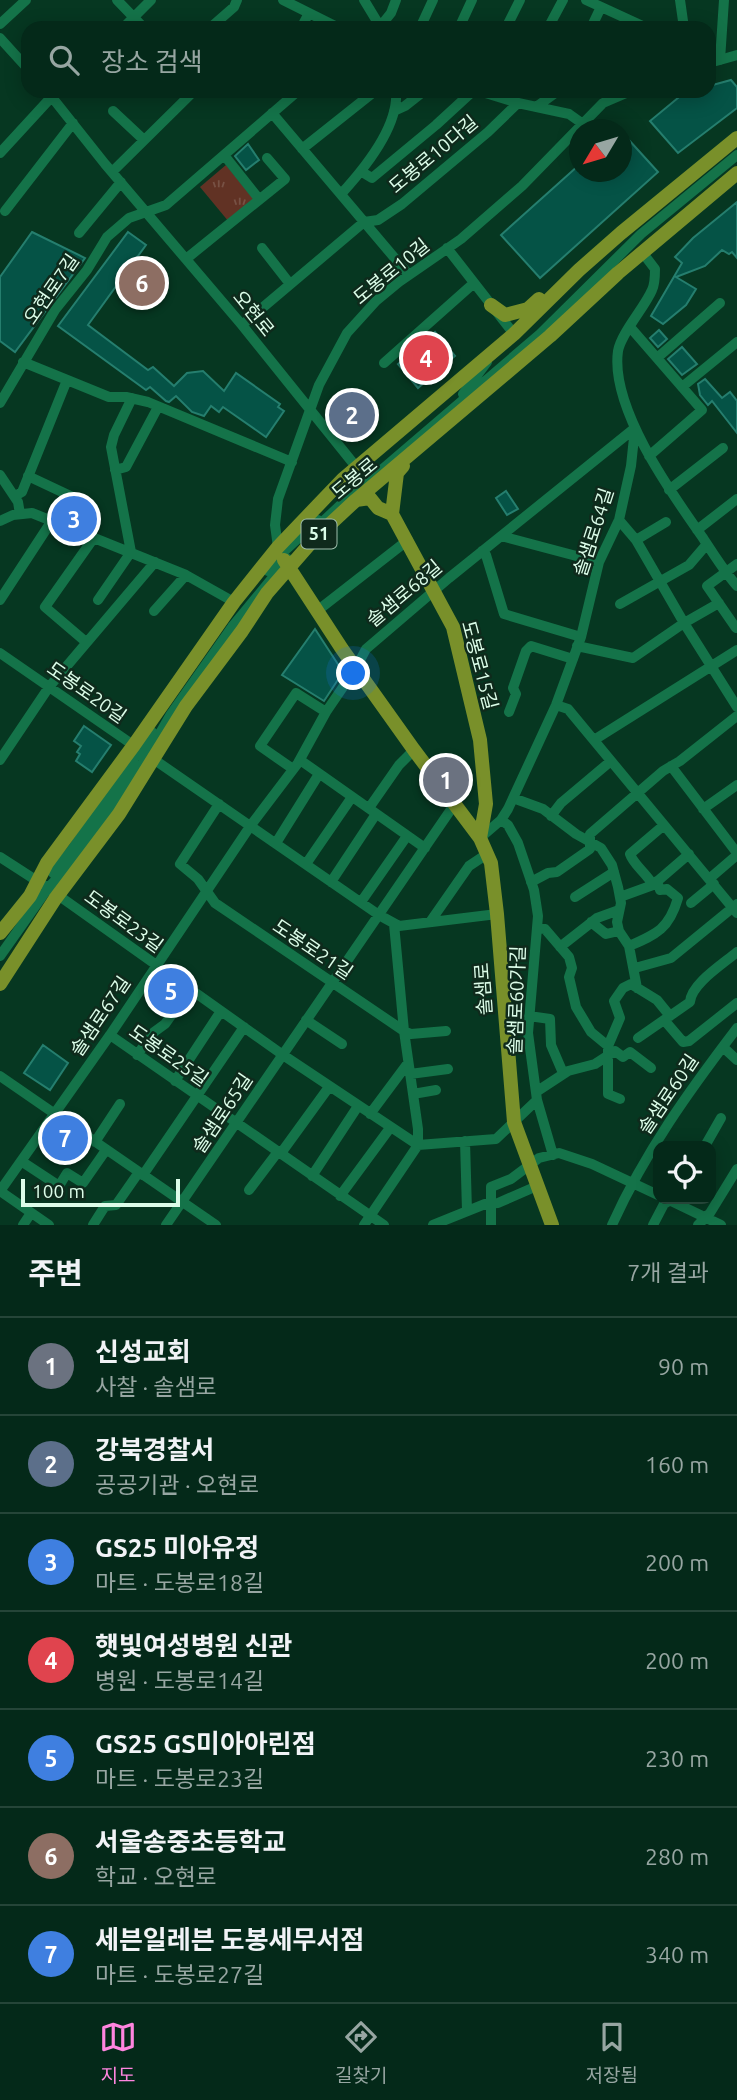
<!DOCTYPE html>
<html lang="ko">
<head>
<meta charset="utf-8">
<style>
	:root { --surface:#042919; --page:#0d3122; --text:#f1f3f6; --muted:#97a6a2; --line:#254538; --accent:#ff85df }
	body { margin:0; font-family:Ubuntu,"Noto Sans KR",sans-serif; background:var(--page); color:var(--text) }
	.controls { position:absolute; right:21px; bottom:21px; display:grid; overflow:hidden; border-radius:14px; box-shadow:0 4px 18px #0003 }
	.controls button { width:63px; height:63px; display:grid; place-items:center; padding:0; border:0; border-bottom:2px solid var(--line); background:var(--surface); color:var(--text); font:35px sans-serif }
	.compass { position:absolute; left:569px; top:119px; width:63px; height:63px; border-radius:50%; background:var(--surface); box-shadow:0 4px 18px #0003; rotate:232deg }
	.scale { position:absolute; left:21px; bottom:18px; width:159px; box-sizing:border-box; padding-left:7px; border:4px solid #dcfde9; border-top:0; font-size:19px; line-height:24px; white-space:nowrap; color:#dcfde9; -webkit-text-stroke:5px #0f2a1c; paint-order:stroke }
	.you { position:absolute; left:354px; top:674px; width:24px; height:24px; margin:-18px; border:5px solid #fff; border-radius:50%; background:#1a73e8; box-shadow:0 0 0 10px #1a73e833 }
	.badge { display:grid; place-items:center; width:46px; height:46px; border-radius:50%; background:var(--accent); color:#fff; font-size:23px; font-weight:700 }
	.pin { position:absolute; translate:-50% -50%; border:4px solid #fff; box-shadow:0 2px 7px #0006 }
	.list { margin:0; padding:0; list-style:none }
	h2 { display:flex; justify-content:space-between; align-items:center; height:91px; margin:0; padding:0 28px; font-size:30px }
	h2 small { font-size:23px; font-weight:400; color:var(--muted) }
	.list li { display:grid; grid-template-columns:46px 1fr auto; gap:21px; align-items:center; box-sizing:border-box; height:98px; padding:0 28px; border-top:2px solid var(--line) }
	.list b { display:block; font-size:26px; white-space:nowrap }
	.list p { margin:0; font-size:23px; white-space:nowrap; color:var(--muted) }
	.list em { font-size:23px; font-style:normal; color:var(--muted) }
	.icon { flex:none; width:38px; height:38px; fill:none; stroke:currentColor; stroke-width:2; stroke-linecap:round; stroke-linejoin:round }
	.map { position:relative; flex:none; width:737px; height:1225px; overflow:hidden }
	.search { position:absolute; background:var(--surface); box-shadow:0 4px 18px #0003; left:21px; right:21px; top:21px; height:77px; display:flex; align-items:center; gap:18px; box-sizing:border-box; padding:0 24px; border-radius:21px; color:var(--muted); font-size:26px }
	.sheet { height:777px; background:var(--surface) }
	nav { display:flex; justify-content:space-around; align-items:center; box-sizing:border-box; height:98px; border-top:2px solid var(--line); background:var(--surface); font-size:19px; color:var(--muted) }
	nav a { display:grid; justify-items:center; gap:4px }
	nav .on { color:var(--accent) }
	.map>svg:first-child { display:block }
</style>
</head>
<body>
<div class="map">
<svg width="737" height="1225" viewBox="0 0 737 1225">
	<defs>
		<pattern id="grass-tufts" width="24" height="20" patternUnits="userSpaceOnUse" patternTransform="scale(1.75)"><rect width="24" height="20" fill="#613224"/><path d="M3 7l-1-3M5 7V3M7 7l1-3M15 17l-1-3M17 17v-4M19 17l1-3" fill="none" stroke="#775144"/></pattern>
	</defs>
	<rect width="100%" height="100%" fill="#063721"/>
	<path fill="url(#grass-tufts)" d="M226,165L256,202L229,222L200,187Z"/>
	<path fill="#055346" stroke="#257e6e" stroke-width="2" d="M731,80L737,87V108L678,153L650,121L684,93L709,91V86Z
		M628,139L658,172L540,278L501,235L579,165V172H621V145Z
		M248,144L259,160L246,170L235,156Z
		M737,202V258L732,252L729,254L722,250L705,266L676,277L696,289L686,305L663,324L651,316L682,263L675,257L693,238Z
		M32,232L85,258L15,352L0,341V277Z
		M128,232L146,245L88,325L148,370L153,367L174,386L187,373L203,371L224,391L236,373L280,404L278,407L284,411L266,437L223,407L219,412L211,406L204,416L192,412L176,396L169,402L166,401L150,387L146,390L58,326Z
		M659,330L667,339L658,347L650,338Z
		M435,332L455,356L418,388L398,364Z
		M682,347L697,364L682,375L668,359Z
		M705,379L722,398L730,392L737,401V433L712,401L708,405L700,395L698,384Z
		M506,491L518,509L507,515L496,498Z
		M315,629L343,672L324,701L282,675Z
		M84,726L111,745L92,772L76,761L80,754L77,752L81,746L74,741Z
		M43,1045L68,1063L50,1090L24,1073Z"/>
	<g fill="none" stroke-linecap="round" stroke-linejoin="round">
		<path stroke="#147349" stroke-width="10" d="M117,0L144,28
			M283,0L339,28
			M364,0L381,28
			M586,0L647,28
			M680,0L684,28
			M0,24L26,0
			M123,28L151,0
			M210,28L234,7L237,0
			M301,28L309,13
			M379,28L391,13L396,0
			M420,28L433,0
			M459,28L472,0
			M506,28L520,0
			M548,28L563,0
			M591,28L601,7
			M0,38L28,69
			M720,60L724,0
			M709,63L737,55
			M47,91L105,164L242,325L357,468
			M479,91L518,103L569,114L583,124
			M536,107L558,91
			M113,111L144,140
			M394,111L405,106L424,91
			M272,113L409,275
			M302,149L375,91
			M0,153L57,91
			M224,155L259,199
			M112,172L194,91
			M362,172L372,178L436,125L473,91
			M341,194C364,169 399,127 396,91
			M5,211L73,123
			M79,233L121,182
			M262,248L290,284
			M447,248L514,334
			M642,252L655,269C655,276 655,284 652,290C645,307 621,333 618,351C610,408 672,494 703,538C714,555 724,571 737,586
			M186,259L285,179L267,158
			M242,325L364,222L378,220L402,204L488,132L518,103
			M630,327L702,410L649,456
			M657,358L720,303
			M23,362L109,397H126L148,402L292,462
			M384,363L474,283
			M682,387L737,342
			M463,394L487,362
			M0,403L55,310L87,270L107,237L129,218L166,205L298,91
			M115,470L126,467L158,407
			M0,475L18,502L20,514
			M28,476L79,500
			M372,478L540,334L641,234L737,155
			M669,490L723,448
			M15,496L22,492L67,380
			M343,498L375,469
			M619,520L636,540L684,623L737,707
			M0,521L13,515L32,513L186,575L234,602
			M315,529L349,497
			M697,530L737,499
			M501,536L599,562
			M636,540L666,522
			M278,547L275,525L278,499L319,385L347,333L376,301L399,282L461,239L522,186L603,103L631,91
			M482,551L486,555L504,614L581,637
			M268,571L281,554L318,520
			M0,600L51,522
			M98,600L131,552L111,447L114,435L132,398
			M620,604L689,565L707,544
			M154,611L186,575
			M317,611L408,540
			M736,628L707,586L737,564
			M86,642L45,607L93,539
			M577,646L633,658L684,623L719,603
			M0,653L379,915L399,926L497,914
			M556,705L568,709L737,913
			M509,712L516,694L513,688L526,651L531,646L573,659
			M594,740L737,650
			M0,760L49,687L155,562
			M300,760L425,848
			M671,766L737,853
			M293,769L260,746L296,693L326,712
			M513,798L543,809L576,834L601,848L612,865L618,887L621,903L617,922L619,931L629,946L637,988
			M219,804L180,864L198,879L215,903L404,1031L411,1034L446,1031
			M369,808L399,765L414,750
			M703,809L737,785
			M551,816L561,803L611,761
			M501,820L508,825L518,843L534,890L538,916L528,1033L537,1100L553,1155
			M480,838L501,820L508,809L556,705L581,637L599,562L619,520L631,466L635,428
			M276,843L319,774
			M0,857L48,888L283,1055L418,1145L496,1139L537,1100
			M306,864L352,797
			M53,873L73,848L152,732
			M709,879L737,855
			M331,882L376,814
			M531,882L548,873L557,872L590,849V834L663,771L680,761L737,716
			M653,885C646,873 633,864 630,854L664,825
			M575,897L614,872
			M620,897L653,885L689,854
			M361,902L407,836
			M691,903L714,884
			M430,922L469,866L487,854
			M591,922L606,934L619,931
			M537,928L545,929L569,957L572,968L569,977L576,1007L591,1032L608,1046
			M629,946C657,934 669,929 678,898L667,889L660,890L657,881
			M560,947L597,918L619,910
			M0,956L48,888L81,853L143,763L171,714L232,627L288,559
			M635,968L671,958L737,904
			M529,1016L550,1019L551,1045L563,1073
			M306,1020L342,1044
			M665,1021L683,1042L689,1041L737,1003
			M110,1035L384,1225
			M638,1038L690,1002C691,984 723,964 737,952
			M723,1047L737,1060
			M137,1055L154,1032L165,1024L190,989
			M410,1074L448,1069
			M0,1076L216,1225
			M175,1081L221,1011
			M536,1092L568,1071L595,1064L615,1051L623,1057L630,1052L651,1068
			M413,1094L436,1090
			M620,1099L608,1094V1046L620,1018L614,1001L623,988L631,984L657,1000L670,1016
			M370,1114L408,1063
			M465,1141L467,1211
			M95,1142L120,1104
			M705,1146L721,1118
			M21,1161L59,1186L67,1173L83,1183L106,1150
			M143,1175L244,1027
			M312,1176L358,1106
			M249,1190L277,1153L284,1149L329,1087
			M0,1191L110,1035L251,825L298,763L326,712L356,668L366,649L449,578L635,428
			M0,1191L49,1225
			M340,1196L390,1128
			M667,1199L721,1225
			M23,1225L31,1213
			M93,1225L105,1206L116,1205L139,1172
			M166,1225L454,805
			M364,1225L418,1145V1129L404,1031L394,924
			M433,1225L485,1204L498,1203L537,1186
			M491,1225V1187L511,1179L539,1158L559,1153L592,1164L658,1195
			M612,1225C645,1152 689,1091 737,1028
			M653,1225L664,1204L672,1199
			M698,1225L710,1213L737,1169"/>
		<path stroke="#79902a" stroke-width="14" d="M491,305L505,315L528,309L539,299
			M356,500L370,498L378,508L392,514
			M392,514L453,627L480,740L486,804L480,838
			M392,514L397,473L403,466
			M284,560L342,649L414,750L480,838L491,863L497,914L514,1122L552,1225
			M0,933L30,896L47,863L134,745L234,602L278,547L343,479L514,334L579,270L621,233L737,138
			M0,984L55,899L119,814L186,706L242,631L267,593L315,538L356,500L550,336L618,273L737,173"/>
	</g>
	<g text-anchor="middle" stroke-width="5" stroke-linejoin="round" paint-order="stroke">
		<rect fill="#0f2a1c" stroke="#9ebeac" stroke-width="2" x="301.5" y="519.5" width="35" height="29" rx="5"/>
		<g font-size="18" font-weight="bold" fill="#dcfde9">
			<text x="319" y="540">51</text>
		</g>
		<g font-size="19" fill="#dcfde9" stroke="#0f2a1c">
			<text transform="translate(433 154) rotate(-40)" y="7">도봉로10다길</text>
			<text transform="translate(391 271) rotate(-39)" y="7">도봉로10길</text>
			<text transform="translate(51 289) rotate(-55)" y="7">오현로7길</text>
			<text transform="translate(254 313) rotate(51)" y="7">오현로</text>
			<text transform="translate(354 478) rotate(-40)" y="7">도봉로</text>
			<text transform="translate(593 532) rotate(-72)" y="7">솔샘로64길</text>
			<text transform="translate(404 593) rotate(-40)" y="7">솔샘로68길</text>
			<text transform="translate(480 665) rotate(75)" y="7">도봉로15길</text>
			<text transform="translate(87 692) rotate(35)" y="7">도봉로20길</text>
			<text transform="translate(124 921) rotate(36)" y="7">도봉로23길</text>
			<text transform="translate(313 949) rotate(34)" y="7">도봉로21길</text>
			<text transform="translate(483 989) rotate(-94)" y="7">솔샘로</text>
			<text transform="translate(516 1000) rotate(-88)" y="7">솔샘로60가길</text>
			<text transform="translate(100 1016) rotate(-56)" y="7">솔샘로67길</text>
			<text transform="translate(169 1055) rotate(35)" y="7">도봉로25길</text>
			<text transform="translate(668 1094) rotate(-56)" y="7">솔샘로60길</text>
			<text transform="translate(222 1113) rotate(-56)" y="7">솔샘로65길</text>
		</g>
	</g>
</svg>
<div class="controls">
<button><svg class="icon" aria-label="locate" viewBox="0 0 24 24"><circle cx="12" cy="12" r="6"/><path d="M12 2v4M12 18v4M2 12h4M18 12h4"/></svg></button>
</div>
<svg class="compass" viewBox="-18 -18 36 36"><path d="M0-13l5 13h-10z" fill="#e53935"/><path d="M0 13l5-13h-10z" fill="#97a6a2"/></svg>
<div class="scale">100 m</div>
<div class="you"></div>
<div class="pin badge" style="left:446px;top:780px;background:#6b7280">1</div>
<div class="pin badge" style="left:352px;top:415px;background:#5c6f8a">2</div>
<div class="pin badge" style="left:74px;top:519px;background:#3f7fe0">3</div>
<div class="pin badge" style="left:426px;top:358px;background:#e0444e">4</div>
<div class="pin badge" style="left:171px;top:991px;background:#3f7fe0">5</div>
<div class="pin badge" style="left:142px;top:283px;background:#8d6e63">6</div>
<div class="pin badge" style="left:65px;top:1138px;background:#3f7fe0">7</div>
<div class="search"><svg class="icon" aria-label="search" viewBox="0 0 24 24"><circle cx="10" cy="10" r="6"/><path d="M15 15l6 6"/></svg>장소 검색</div>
</div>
<section class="sheet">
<h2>주변<small>7개 결과</small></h2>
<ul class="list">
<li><span class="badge" style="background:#6b7280">1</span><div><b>신성교회</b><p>사찰 · 솔샘로</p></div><em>90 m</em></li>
<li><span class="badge" style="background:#5c6f8a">2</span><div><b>강북경찰서</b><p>공공기관 · 오현로</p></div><em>160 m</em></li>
<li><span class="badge" style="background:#3f7fe0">3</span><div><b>GS25 미아유정</b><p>마트 · 도봉로18길</p></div><em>200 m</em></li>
<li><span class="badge" style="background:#e0444e">4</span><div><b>햇빛여성병원 신관</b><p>병원 · 도봉로14길</p></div><em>200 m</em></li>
<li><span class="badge" style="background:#3f7fe0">5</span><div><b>GS25 GS미아아린점</b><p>마트 · 도봉로23길</p></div><em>230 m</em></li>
<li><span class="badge" style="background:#8d6e63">6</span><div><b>서울송중초등학교</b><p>학교 · 오현로</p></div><em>280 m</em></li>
<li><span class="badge" style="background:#3f7fe0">7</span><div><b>세븐일레븐 도봉세무서점</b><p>마트 · 도봉로27길</p></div><em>340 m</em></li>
</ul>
</section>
<nav>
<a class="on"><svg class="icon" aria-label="map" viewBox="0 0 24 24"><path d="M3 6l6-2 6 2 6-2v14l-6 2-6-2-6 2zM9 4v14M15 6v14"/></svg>지도</a>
<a><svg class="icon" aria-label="directions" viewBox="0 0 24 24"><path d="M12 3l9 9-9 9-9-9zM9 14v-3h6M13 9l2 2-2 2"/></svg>길찾기</a>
<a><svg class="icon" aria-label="saved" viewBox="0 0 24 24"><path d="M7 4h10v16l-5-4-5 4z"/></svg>저장됨</a>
</nav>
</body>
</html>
